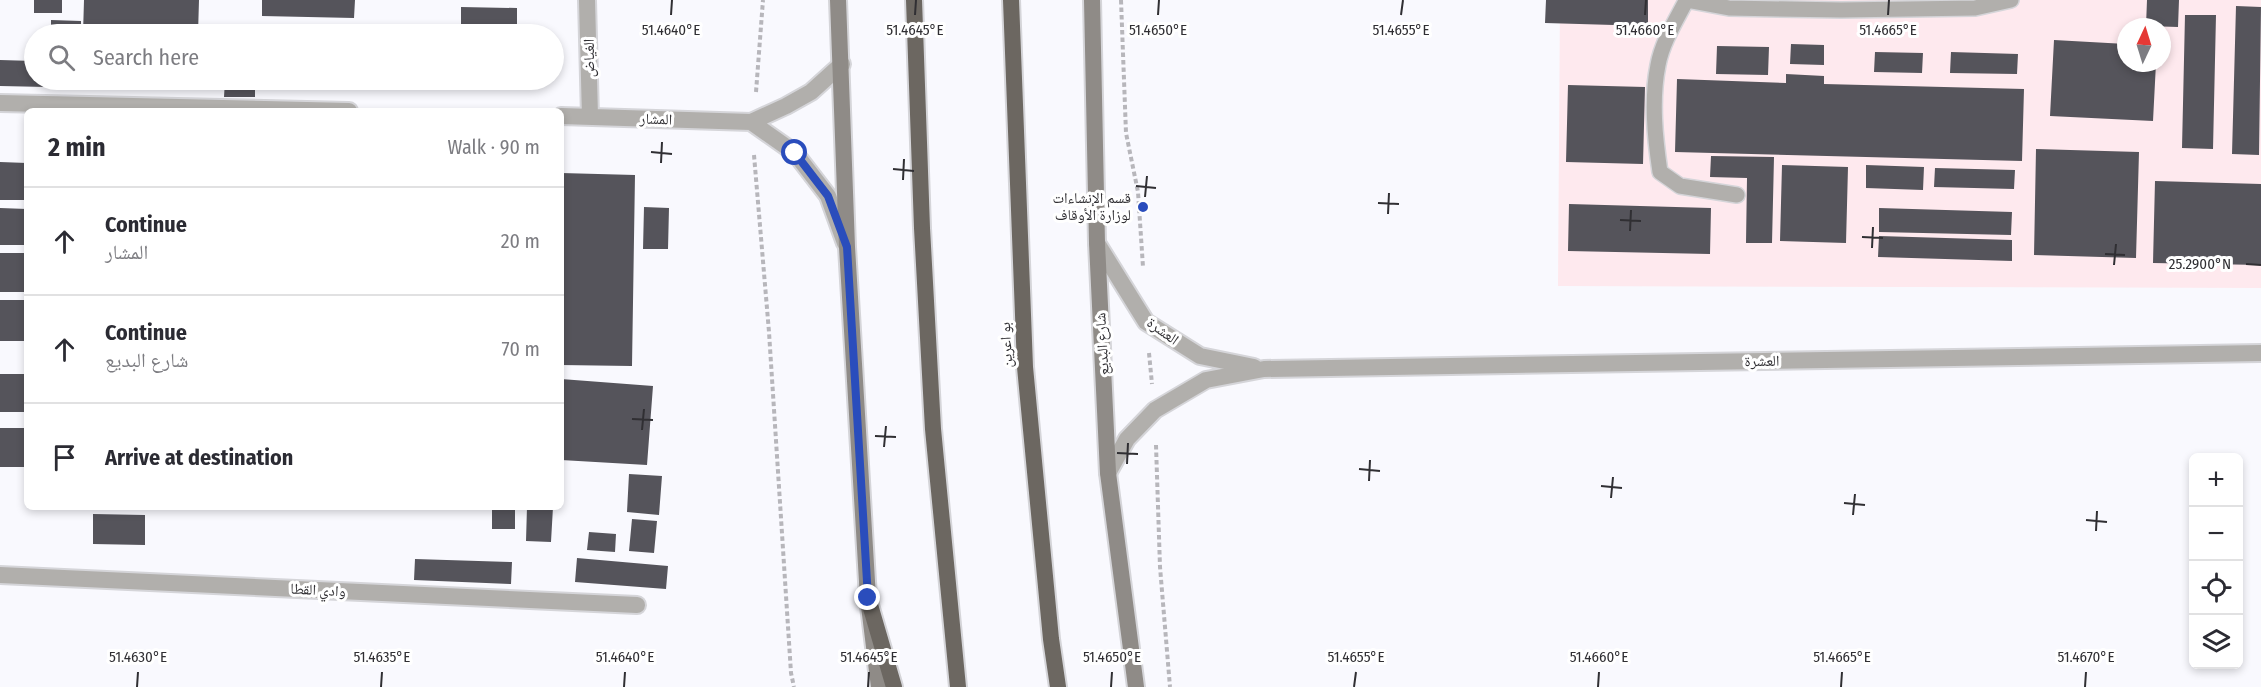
<!DOCTYPE html>
<html lang="en">
<head>
<meta charset="utf-8">
<style>
	:root { --surface:#fff; --page:#f7f7f7; --text:#2b2b33; --muted:#7c7c81; --line:#e1e1e2 }
	body { margin:0; font-family:"Fira Sans Condensed","Noto Naskh Arabic",sans-serif; background:var(--page); color:var(--text) }
	.controls { position:absolute; right:18px; bottom:18px; display:grid; overflow:hidden; border-radius:9px; box-shadow:0 3px 9px #0003 }
	.controls button { width:54px; height:54px; display:grid; place-items:center; padding:0; border:0; border-bottom:2px solid var(--line); background:var(--surface); color:var(--text); font:30px sans-serif }
	.compass { position:absolute; left:2117px; top:18px; width:54px; height:54px; border-radius:50%; background:var(--surface); box-shadow:0 3px 9px #0003; rotate:4deg }
	.stop { position:absolute; width:18px; height:18px; margin:-14px; border:4px solid #2a4dbc; border-radius:50%; background:#fff }
	.stop.end { background:#2a4dbc; border-color:#fff; box-shadow:0 2px 6px #0008 }
	.list { margin:0; padding:0; list-style:none }
	h2 { display:flex; justify-content:space-between; align-items:center; height:78px; margin:0; padding:0 24px; font-size:26px }
	h2 small { font-size:20px; font-weight:400; color:var(--muted) }
	.list li { display:grid; grid-template-columns:39px 1fr auto; gap:18px; align-items:center; box-sizing:border-box; height:108px; padding:0 24px; border-top:2px solid var(--line) }
	.list b { display:block; font-size:22px; white-space:nowrap }
	.list p { margin:0; font-size:20px; white-space:nowrap; color:var(--muted) }
	.list em { font-size:20px; font-style:normal; color:var(--muted) }
	.icon { flex:none; width:33px; height:33px; fill:none; stroke:currentColor; stroke-width:2; stroke-linecap:round; stroke-linejoin:round }
	.map { position:relative; flex:none; width:2261px; height:687px; overflow:hidden }
	.search { position:absolute; background:var(--surface); box-shadow:0 3px 9px #0003; left:24px; top:24px; width:540px; height:66px; display:flex; align-items:center; gap:15px; box-sizing:border-box; padding:0 21px; border-radius:33px; color:var(--muted); font-size:22px }
	.panel { position:absolute; background:var(--surface); box-shadow:0 3px 9px #0003; left:24px; top:108px; width:540px; height:402px; border-radius:9px }
	.map>svg:first-child { display:block }
</style>
</head>
<body>
<div class="map">
<svg width="2261" height="687" viewBox="0 0 2261 687">
	<rect width="100%" height="100%" fill="#f9f9fe"/>
	<path fill="#fee9ee" fill-rule="evenodd" d="M1560,0H2261V288L1558,286ZM2126,27H2162V63H2126Z"/>
	<path fill="#55545b" d="M34,0H62V13H34Z
		M84,0H199L198,34H83Z
		M262,0H355L354,18L262,16Z
		M1546,0H1648V26L1545,23Z
		M2147,0H2179L2178,27L2146,26Z
		M2236,6L2261,7L2259,155L2232,154Z
		M461,7L517,8V34H461Z
		M2185,15H2216L2213,149L2182,148Z
		M51,20L81,21V34H51Z
		M319,28L369,29V34H319Z
		M2054,40L2126,44V63H2156L2153,121L2050,116Z
		M1791,44L1824,45V65L1790,64Z
		M1717,46L1769,47L1768,75L1716,74Z
		M1875,52L1923,53L1922,73L1874,72Z
		M1951,52L2018,54L2017,74L1950,73Z
		M0,60L34,61V80H47V87L0,86Z
		M1786,74L1824,76V84L2024,89L2022,161L1675,152L1677,79L1786,83Z
		M225,80H255V97H224Z
		M1568,85L1645,87L1643,164L1566,162Z
		M2036,149L2139,152L2136,258L2034,255Z
		M1711,156L1774,157L1772,243H1746L1747,178L1710,177Z
		M0,162L27,163V200H0Z
		M1782,165L1848,167L1846,243L1780,241Z
		M1866,165L1924,167L1923,190L1866,188Z
		M1935,168L2015,170L2014,189L1934,187Z
		M561,173L635,175L632,366L561,365Z
		M2155,181L2261,184V265L2153,263Z
		M1569,204L1711,208L1710,254L1568,251Z
		M644,207L669,208L668,249H643Z
		M0,208L27,209V245H0Z
		M1879,208L2012,212L2011,235L1879,232Z
		M1879,236L2012,240V261L1878,257Z
		M0,253H27V292H0Z
		M0,300H27V341H0Z
		M0,374H27V412H0Z
		M561,379L653,386L647,465L561,460Z
		M0,428H27V467H0Z
		M629,474L662,476L659,515L627,512Z
		M492,507H515V529H492Z
		M527,507H553L551,542L526,541Z
		M93,514L145,515V545L93,544Z
		M632,519L657,521L654,553L629,551Z
		M589,532L616,534L615,552L587,550Z
		M577,558L668,566L666,589L575,582Z
		M415,559L512,562L511,584L414,580Z"/>
	<g fill="none" stroke-linecap="round" stroke-linejoin="round">
		<defs>
			<path id="service" d="M1686,0L1729,8L1841,10L1975,8L2011,0
				M1686,1C1675,22 1662,43 1658,65C1651,100 1655,138 1660,172L1680,186L1737,195"/>
			<path id="minor" d="M587,0L590,117
				M0,103L349,111
				M561,116L751,122L786,106L811,92L842,64
				M751,122L795,153L828,196L845,243
				M1097,243L1146,322L1200,356L1254,367
				M1108,473L1127,439L1155,410L1206,380L1264,369L2261,353
				M0,575L637,605"/>
			<path id="secondary" d="M838,0L847,247L868,598L879,687
				M1092,0L1097,243L1108,473L1136,687"/>
			<path id="trunk" d="M914,0L922,228L933,429L958,687
				M1011,0L1025,367L1051,639L1058,687
				M868,598L894,687"/>
		</defs>
		<use href="#service" stroke="#d5d5d9" stroke-width="18"/>
		<use href="#minor" stroke="#d5d5d9" stroke-width="20"/>
		<use href="#secondary" stroke="#d5d5d9" stroke-width="20"/>
		<use href="#trunk" stroke="#d5d5d9" stroke-width="20"/>
		<path stroke="#b7b6bb" stroke-width="4" stroke-dasharray="4.5 3" stroke-linecap="butt" d="M1121,0L1126,133L1138,192L1143,267
			M756,92L763,0
			M754,155L769,332L791,673L794,687
			M1149,353L1152,384
			M1156,445L1160,567L1170,687"/>
		<use href="#service" stroke="#b1afac" stroke-width="15"/>
		<use href="#minor" stroke="#b1afac" stroke-width="16"/>
		<use href="#secondary" stroke="#8f8b87" stroke-width="16"/>
		<use href="#trunk" stroke="#6c6761" stroke-width="16"/>
	</g>
	<g fill="none" stroke-linecap="round" stroke-linejoin="round">
		<path stroke="#2a4dbc" stroke-width="8" d="M795,153L828,196L847,247L868,598"/>
	</g>
	<path fill="none" stroke="#302f33" stroke-width="2" d="M671,15L672,0M915,15L916,0M1158,15L1159,0M1401,15L1403,0M1645,15L1646,0M1888,15L1889,0M651,152L672,154M661,163L662,142M893,169L914,171M903,180L904,159M1136,186L1156,188M1145,197L1147,176M1378,203L1399,204M1388,214L1389,193M1620,220L1641,221M1630,231L1631,210M1862,237L1883,238M1872,248L1873,227M2105,254L2125,255M2246,264L2261,265M2114,265L2116,244M632,419L653,420M642,430L644,409M875,436L896,437M884,447L886,426M1117,453L1138,454M1127,464L1128,443M1359,469L1380,471M1369,481L1370,460M1601,486L1622,488M1611,498L1613,477M1844,503L1865,505M1853,515L1855,494M2086,520L2107,522M2096,531L2097,511M137,687L138,672M381,687L382,672M624,687L625,672M868,687L869,672M1111,687L1112,672M1354,687L1356,672M1598,687L1599,672M1841,687L1842,672M2085,687L2086,672"/>
	<circle fill="#2a4dbc" stroke="#fff" stroke-width="2" cx="1143" cy="207" r="6"/>
	<g text-anchor="middle" stroke-width="6" stroke-linejoin="round" paint-order="stroke">
		<g font-size="15" fill="#302f33" stroke="#fff">
			<text transform="translate(589 58) rotate(-91)" y="5">الغياض</text>
			<text transform="translate(656 119) rotate(2)" y="5">المشار</text>
			<text transform="translate(1163 331) rotate(36)" y="5">العشرة</text>
			<text transform="translate(1102 344) rotate(-93)" y="5">شارع البديع</text>
			<text transform="translate(1006 345) rotate(-93)" y="5">بو اعرين</text>
			<text transform="translate(1762 361) rotate(-1)" y="5">العشرة</text>
			<text transform="translate(318 590) rotate(3)" y="5">وادي القطا</text>
		</g>
		<g font-size="15" fill="#302f33" stroke="#fff" text-anchor="end">
			<text x="1131" y="203">قسم الإنشاءات<tspan x="1131" dy="17">لوزارة الأوقاف</tspan></text>
		</g>
	</g>
	<g font-size="15" text-anchor="middle" fill="#302f33" stroke="#fff" stroke-width="6" stroke-linejoin="round" paint-order="stroke">
		<text x="671" y="35">51.4640°E</text>
		<text x="915" y="35">51.4645°E</text>
		<text x="1158" y="35">51.4650°E</text>
		<text x="1401" y="35">51.4655°E</text>
		<text x="1645" y="35">51.4660°E</text>
		<text x="1888" y="35">51.4665°E</text>
		<text x="2200" y="269">25.2900°N</text>
		<text x="138" y="662">51.4630°E</text>
		<text x="382" y="662">51.4635°E</text>
		<text x="625" y="662">51.4640°E</text>
		<text x="869" y="662">51.4645°E</text>
		<text x="1112" y="662">51.4650°E</text>
		<text x="1356" y="662">51.4655°E</text>
		<text x="1599" y="662">51.4660°E</text>
		<text x="1842" y="662">51.4665°E</text>
		<text x="2086" y="662">51.4670°E</text>
	</g>
</svg>
<div class="controls">
<button>+</button>
<button>−</button>
<button><svg class="icon" aria-label="locate" viewBox="0 0 24 24"><circle cx="12" cy="12" r="6"/><path d="M12 2v4M12 18v4M2 12h4M18 12h4"/></svg></button>
<button><svg class="icon" aria-label="layers" viewBox="0 0 24 24"><path d="M12 4l9 5-9 5-9-5zM3 14l9 5 9-5"/></svg></button>
</div>
<svg class="compass" viewBox="-18 -18 36 36"><path d="M0-13l5 13h-10z" fill="#e53935"/><path d="M0 13l5-13h-10z" fill="#7c7c81"/></svg>
<div class="stop" style="left:795px;top:153px"></div>
<div class="stop end" style="left:868px;top:598px"></div>
<div class="search"><svg class="icon" aria-label="search" viewBox="0 0 24 24"><circle cx="10" cy="10" r="6"/><path d="M15 15l6 6"/></svg>Search here</div>
<section class="panel">
<h2>2 min<small>Walk · 90 m</small></h2>
<ul class="list">
<li><svg class="icon" aria-label="ahead" viewBox="0 0 24 24"><path d="M12 20V5M6 11l6-6 6 6"/></svg><div><b>Continue</b><p>المشار</p></div><em>20 m</em></li>
<li><svg class="icon" aria-label="ahead" viewBox="0 0 24 24"><path d="M12 20V5M6 11l6-6 6 6"/></svg><div><b>Continue</b><p>شارع البديع</p></div><em>70 m</em></li>
<li><svg class="icon" aria-label="arrive" viewBox="0 0 24 24"><path d="M6 21V4h12l-3 4 3 4H6"/></svg><div><b>Arrive at destination</b></div></li>
</ul>
</section>
</div>
</body>
</html>
